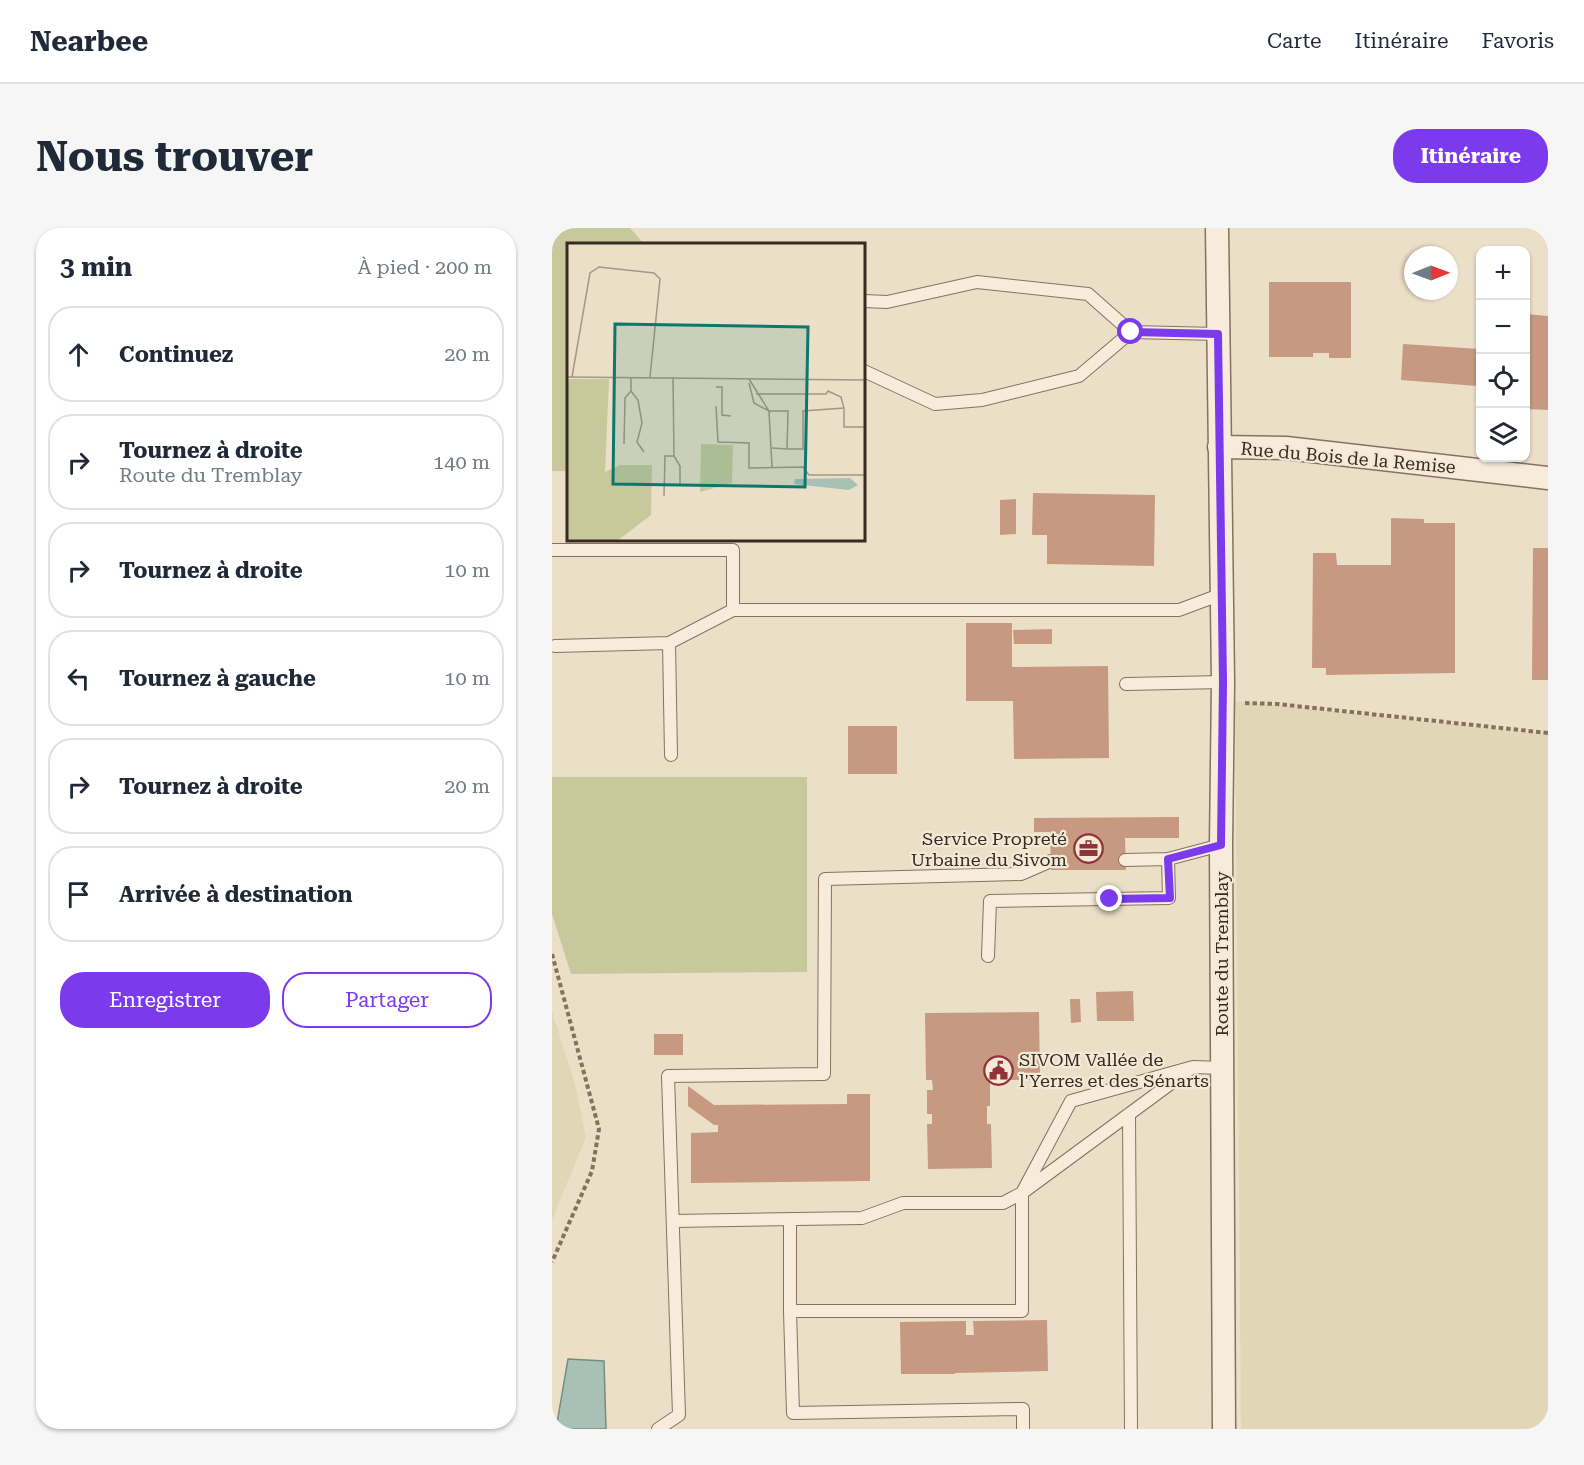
<!DOCTYPE html>
<html lang="fr">
<head>
<meta charset="utf-8">
<style>
	:root { --surface:#fff; --page:#f6f6f7; --text:#1f2937; --muted:#747a83; --line:#e0e1e3; --accent:#7c3aed }
	body { margin:0; font-family:"Roboto Serif",serif; background:var(--page); color:var(--text) }
	.controls { position:absolute; right:18px; top:18px; display:grid; overflow:hidden; border-radius:12px; box-shadow:0 2px 4px #0004 }
	.controls button { width:54px; height:54px; display:grid; place-items:center; padding:0; border:0; border-bottom:2px solid var(--line); background:var(--surface); color:var(--text); font:30px sans-serif }
	.compass { position:absolute; left:852px; top:18px; width:54px; height:54px; border-radius:50%; background:var(--surface); box-shadow:0 2px 4px #0004; rotate:89deg }
	.stop { position:absolute; width:18px; height:18px; margin:-14px; border:4px solid #7c3aed; border-radius:50%; background:#fff }
	.stop.end { background:#7c3aed; border-color:#fff; box-shadow:0 2px 6px #0008 }
	.list { margin:0; padding:0; list-style:none }
	h2 { display:flex; justify-content:space-between; align-items:center; height:78px; margin:0; padding:0 24px; font-size:26px }
	h2 small { font-size:20px; font-weight:400; color:var(--muted) }
	.list li { display:grid; grid-template-columns:39px 1fr auto; gap:18px; align-items:center; box-sizing:border-box; height:96px; margin:0 12px 12px; padding:0 12px; border:2px solid var(--line); border-radius:24px }
	.list b { display:block; font-size:22px; white-space:nowrap }
	.list p { margin:0; font-size:20px; white-space:nowrap; color:var(--muted) }
	.list em { font-size:20px; font-style:normal; color:var(--muted) }
	.actions { display:flex; gap:12px; padding:18px 24px }
	.actions a { flex:1; padding:14px 0; border:2px solid var(--accent); border-radius:24px; text-align:center; font-size:21px; color:var(--accent) }
	.actions .main { background:var(--accent); color:#fff }
	.icon { flex:none; width:33px; height:33px; fill:none; stroke:currentColor; stroke-width:2; stroke-linecap:round; stroke-linejoin:round }
	.map { position:relative; flex:none; width:996px; height:1201px; overflow:hidden; border-radius:24px }
	header { display:flex; align-items:center; gap:36px; box-sizing:border-box; height:84px; padding:0 30px; background:var(--surface); border-bottom:2px solid var(--line) }
	header strong { font-size:28px }
	nav { display:flex; gap:33px; margin-inline-start:auto; font-size:21px }
	.intro { display:flex; align-items:center; justify-content:space-between; box-sizing:border-box; height:144px; padding:0 36px }
	h1 { margin:0; font-size:42px }
	.button { padding:15px 27px; border-radius:24px; background:var(--accent); color:#fff; font-size:21px; font-weight:700 }
	main { display:flex; gap:36px; padding:0 36px }
	aside { flex:1; background:var(--surface); border-radius:24px; box-shadow:0 2px 4px #0004 }
	.map>svg:first-child { display:block }
</style>
</head>
<body>
<header>
<strong>Nearbee</strong>
<nav><a>Carte</a><a>Itinéraire</a><a>Favoris</a></nav>
</header>
<div class="intro"><h1>Nous trouver</h1><a class="button">Itinéraire</a></div>
<main>
<aside>
<h2>3 min<small>À pied · 200 m</small></h2>
<ul class="list">
<li><svg class="icon" aria-label="ahead" viewBox="0 0 24 24"><path d="M12 20V5M6 11l6-6 6 6"/></svg><div><b>Continuez</b></div><em>20 m</em></li>
<li><svg class="icon" aria-label="right" viewBox="0 0 24 24"><path d="M7 20v-9h11M14 6l5 5-5 5"/></svg><div><b>Tournez à droite</b><p>Route du Tremblay</p></div><em>140 m</em></li>
<li><svg class="icon" aria-label="right" viewBox="0 0 24 24"><path d="M7 20v-9h11M14 6l5 5-5 5"/></svg><div><b>Tournez à droite</b></div><em>10 m</em></li>
<li><svg class="icon" aria-label="left" viewBox="0 0 24 24"><path d="M17 20v-9H6M10 6l-5 5 5 5"/></svg><div><b>Tournez à gauche</b></div><em>10 m</em></li>
<li><svg class="icon" aria-label="right" viewBox="0 0 24 24"><path d="M7 20v-9h11M14 6l5 5-5 5"/></svg><div><b>Tournez à droite</b></div><em>20 m</em></li>
<li><svg class="icon" aria-label="arrive" viewBox="0 0 24 24"><path d="M6 21V4h12l-3 4 3 4H6"/></svg><div><b>Arrivée à destination</b></div></li>
</ul>
<div class="actions"><a class="main">Enregistrer</a><a>Partager</a></div>
</aside>
<div class="map">
<svg width="996" height="1201" viewBox="0 0 996 1201">
	<rect width="100%" height="100%" fill="#ecdfc8"/>
	<path fill="#e1d7b6" d="M683,473L996,507V1201H689Z
		M0,783L23,856L34,909L0,992Z"/>
	<path fill="#c7c99c" d="M0,0H78L92,16H16V243H0Z
		M0,549H255V744L19,746L0,686Z"/>
	<path fill="#a9c0b7" stroke="#708e84" stroke-width="1.5" d="M16,1131L52,1133L54,1201H4Z"/>
	<path fill="#c79981" d="M717,54H799V130H777V125H761V129H717Z
		M974,86L996,88V182L974,181Z
		M851,116L928,121L925,158L849,152Z
		M481,265L603,267L602,338L495,336V307H480Z
		M464,271V306L448,307V272Z
		M839,290L872,291V295H903V445L774,447V440H760L761,325H784L785,337H839Z
		M981,320H996V452H980Z
		M414,395H460V439L556,438L557,530L462,531L461,473H414Z
		M500,401V416H462L461,402Z
		M296,498H345V546H296Z
		M627,589V610H573L574,642H499L498,604H482V590Z
		M581,763L582,793H545L544,764Z
		M518,771H528L529,794L519,795Z
		M487,784L488,852H438V878H435V896H439L440,940L376,941L375,896H380V886H375V862H381L380,852H374L373,785Z
		M102,806H131V827H102Z
		M136,858L162,877L295,876V866H318V953L139,955V905L166,904V897H162L136,878Z
		M495,1092L496,1143L403,1145V1146H349L348,1094L414,1093V1107H422L421,1093Z"/>
	<g fill="none" stroke-linecap="round" stroke-linejoin="round">
		<defs>
			<path id="lane" d="M312,73L335,74L425,54L536,66L579,104
				M312,143L383,176L430,172L527,148L579,104L666,106
				M0,322H181V382H627L670,366
				M117,415L119,527
				M3,418L117,415L181,382
				M574,456L671,454
				M573,632L616,631L669,617
				M436,728L438,673L617,670L616,631
				M641,839L519,873L470,965L641,839L670,840
				M577,886L579,1201
				M121,993L310,990L351,975H451L470,965V1083H238V991
				M238,1083L241,1185L471,1181V1201
				M106,1201L127,1187L116,848L272,846L273,651L469,646L499,633"/>
			<path id="street" d="M665,0L671,454L669,617L672,1201
				M667,219L734,220L996,250"/>
		</defs>
		<use href="#lane" stroke="#86715e" stroke-width="14"/>
		<use href="#street" stroke="#86715e" stroke-width="25"/>
		<path stroke="#86715e" stroke-width="4" stroke-dasharray="4.5 3" stroke-linecap="butt" d="M693,475L725,476L996,505
			M0,726L47,901L40,943L0,1034"/>
		<use href="#lane" stroke="#f7ecdb" stroke-width="12"/>
		<use href="#street" stroke="#f7ecdb" stroke-width="22"/>
	</g>
	<g fill="none" stroke-linecap="round" stroke-linejoin="round">
		<path stroke="#7c3aed" stroke-width="8" d="M558,671L618,670L616,631L669,617L671,454L666,106L579,104"/>
	</g>
	<defs>
		<symbol id="office-ring" viewBox="-11 -11 22 22"><circle r="9.5" fill="#f3e9d7" stroke="#913239" stroke-width="1.5"/><path d="M-6-3h4V-5.5h4V-3h4V5H-6ZM-1-4.5V-3h2v-1.5ZM-6 0V1H6V0Z" fill="#913239"/></symbol>
		<symbol id="civic-ring" viewBox="-11 -11 22 22"><circle r="9.5" fill="#f3e9d7" stroke="#913239" stroke-width="1.5"/><path d="M-.6-6.5H3V-4.5H.6V-3L4-1V1h2V6H-6V1h2V-1L-.6-3ZM-1.2 2.5V6h2.4V2.5Z" fill="#913239"/></symbol>
	</defs>
	<g fill-rule="evenodd">
		<use href="#office-ring" x="520" y="604" width="33" height="33"/>
		<use href="#civic-ring" x="430" y="826" width="33" height="33"/>
	</g>
	<g text-anchor="middle" stroke-width="4.5" stroke-linejoin="round" paint-order="stroke">
		<g font-size="18" fill="#382a21" stroke="#f3e9d7">
			<text transform="translate(796 230) rotate(5)" y="6">Rue du Bois de la Remise</text>
			<text transform="translate(670 726) rotate(-90)" y="6">Route du Tremblay</text>
		</g>
		<g font-size="18" fill="#382a21" stroke="#f3e9d7" text-anchor="end">
			<text x="515" y="617">Service Propreté<tspan x="515" dy="21">Urbaine du Sivom</tspan></text>
			<text x="467" y="838" text-anchor="start">SIVOM Vallée de<tspan x="467" dy="21">l'Yerres et des Sénarts</tspan></text>
		</g>
	</g>
	<g transform="translate(15 15)">
		<rect width="298" height="298" fill="#ecdfc8"/>
		<path d="M0,136H42L38,229L53,222H85L84,272L50,298H0ZM134,201L166,202L165,240L133,249Z" fill="#c7c99c"/>
		<path d="M283,235L291,242L282,247L227,241L228,236Z" fill="#a9c0b7"/>
		<path fill="none" stroke="#a49785" stroke-width="1.5" d="M0,134L299,137M5,134L23,30L32,24L87,30L93,36L83,134M64,134V148L71,157L75,180L70,199L77,209M182,140L187,160L202,168L182,136M149,144H155V172L164,173M189,151H259L261,148L274,154L277,165L236,168V206H220M149,163L151,199L182,200V225L236,224L242,232H299M277,165V184H299M57,201L58,155L64,148M107,213L113,223V242M205,224L202,168H221L220,206L205,205M97,253L98,213H107L106,134"/>
		<path fill="#0f766e" fill-opacity="0.15" stroke="#0f766e" stroke-width="3" d="M48,81L241,84L238,244L46,241Z"/>
		<rect width="298" height="298" fill="none" stroke="#382a21" stroke-width="3"/>
	</g>
</svg>
<div class="controls">
<button>+</button>
<button>−</button>
<button><svg class="icon" aria-label="locate" viewBox="0 0 24 24"><circle cx="12" cy="12" r="6"/><path d="M12 2v4M12 18v4M2 12h4M18 12h4"/></svg></button>
<button><svg class="icon" aria-label="layers" viewBox="0 0 24 24"><path d="M12 4l9 5-9 5-9-5zM3 14l9 5 9-5"/></svg></button>
</div>
<svg class="compass" viewBox="-18 -18 36 36"><path d="M0-13l5 13h-10z" fill="#e53935"/><path d="M0 13l5-13h-10z" fill="#747a83"/></svg>
<div class="stop" style="left:579px;top:104px"></div>
<div class="stop end" style="left:558px;top:671px"></div>
</div>
</main>
</body>
</html>
